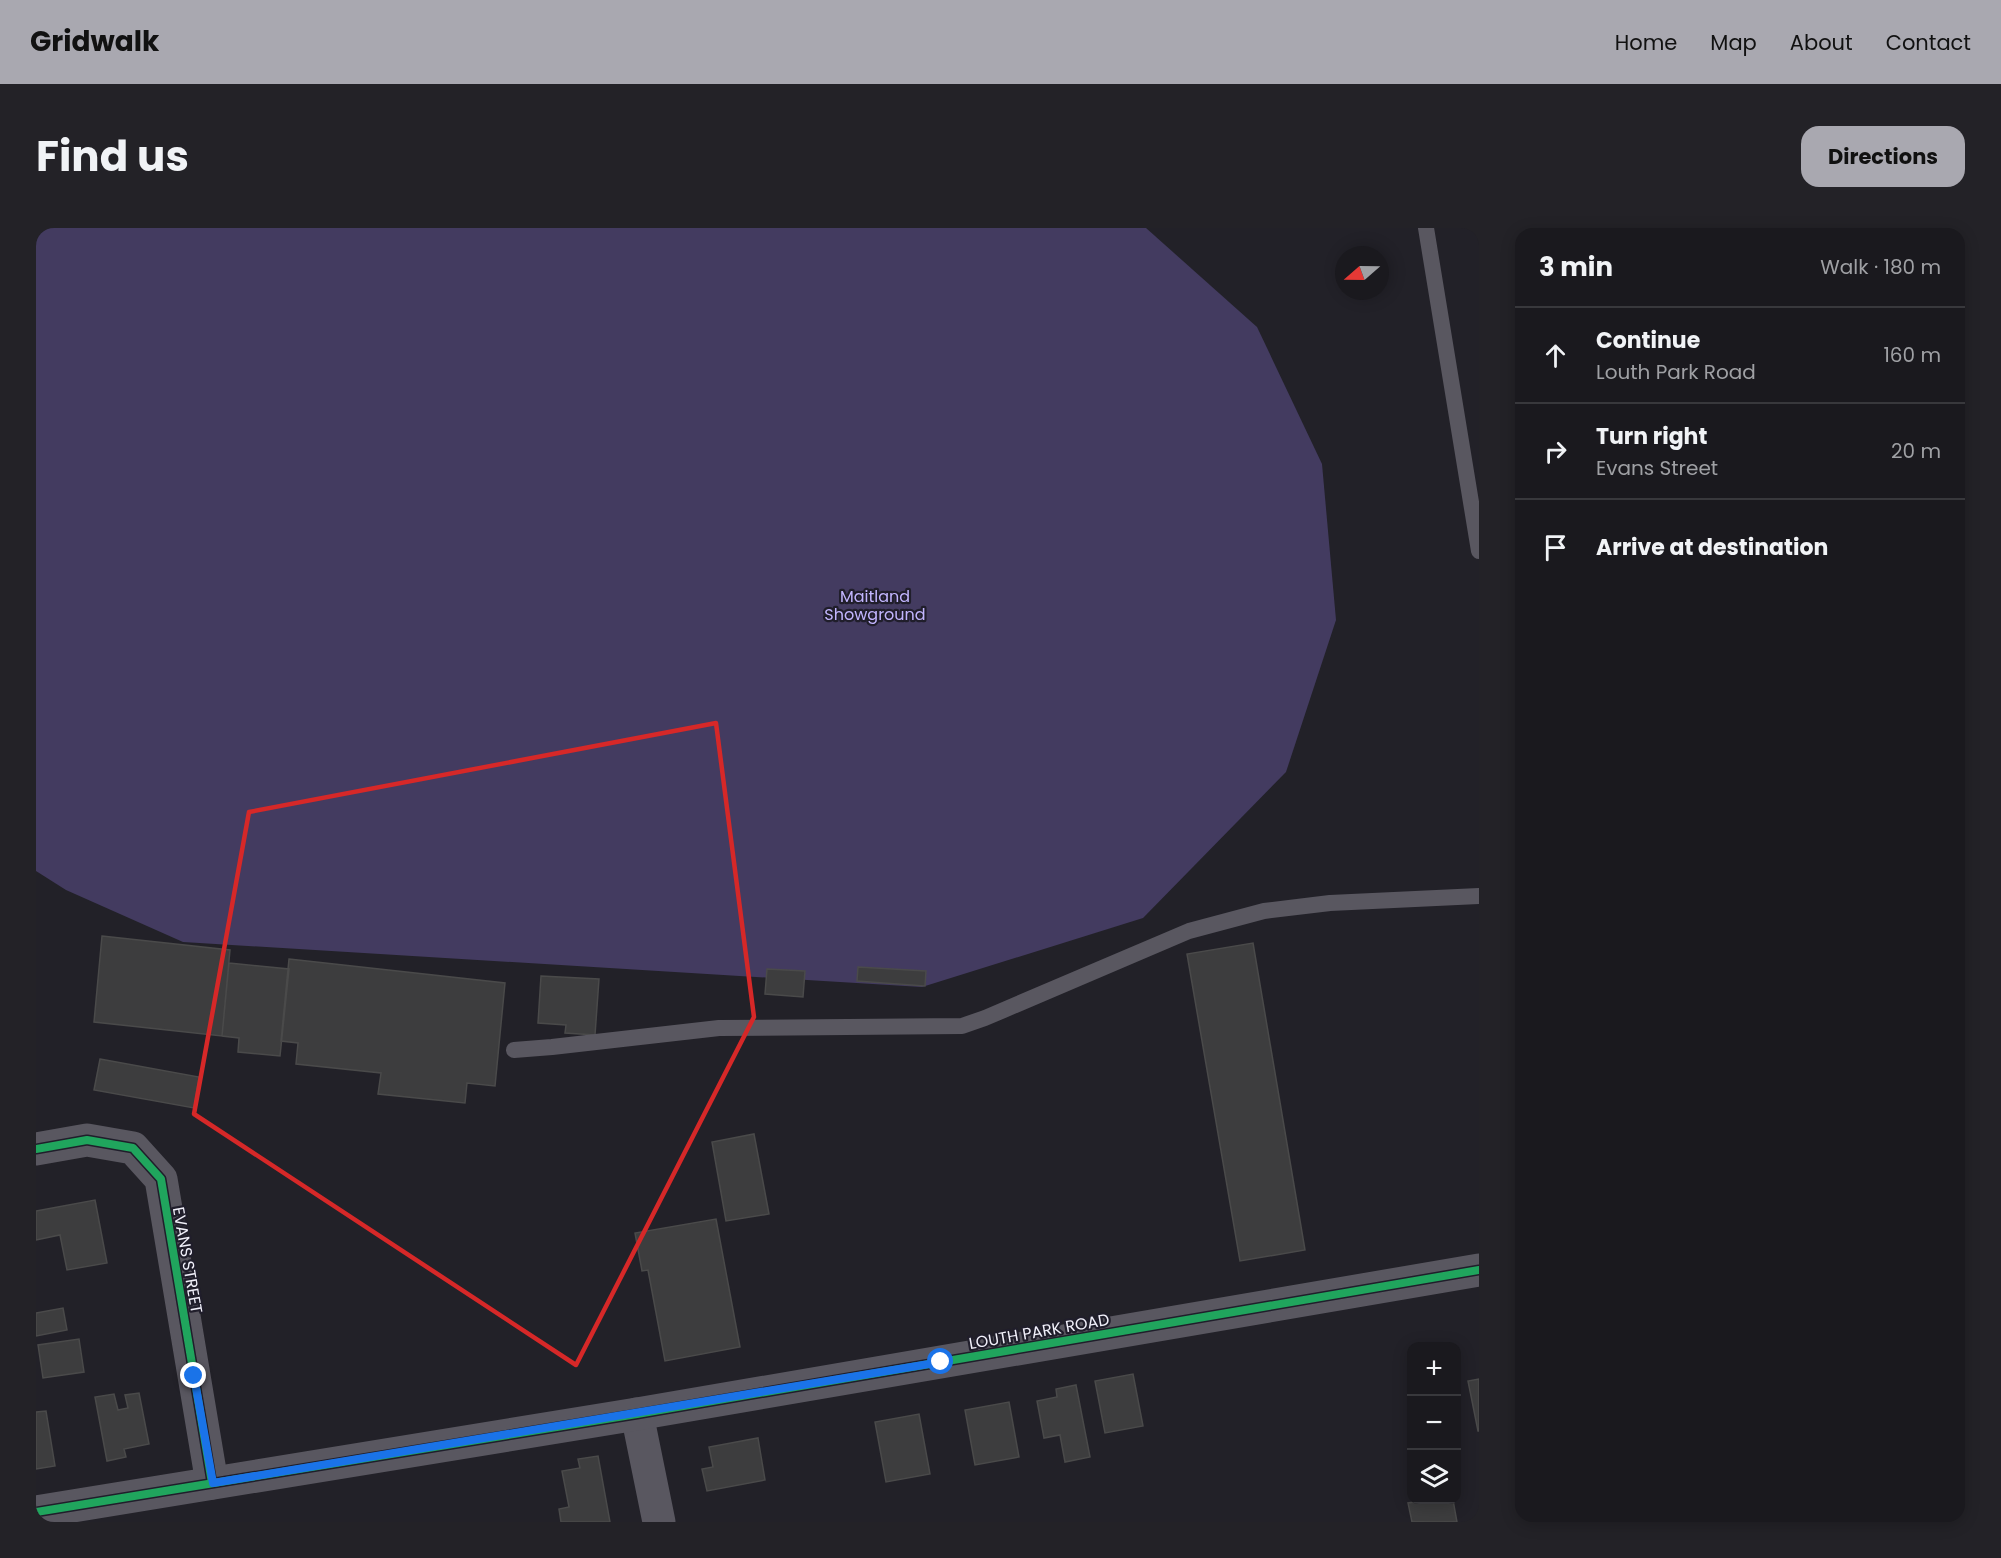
<!DOCTYPE html>
<html lang="en">
<head>
<meta charset="utf-8">
<style>
	:root { --surface:#1a191e; --page:#232227; --text:#f1f3f6; --muted:#9fa0a4; --line:#38383c; --accent:#a9a8b0 }
	body { margin:0; font-family:Poppins,sans-serif; background:var(--page); color:var(--text) }
	.controls { position:absolute; right:18px; bottom:18px; display:grid; overflow:hidden; border-radius:12px; box-shadow:0 3px 15px #0003 }
	.controls button { width:54px; height:54px; display:grid; place-items:center; padding:0; border:0; border-bottom:2px solid var(--line); background:var(--surface); color:var(--text); font:30px sans-serif }
	.compass { position:absolute; left:1299px; top:18px; width:54px; height:54px; border-radius:50%; background:var(--surface); box-shadow:0 3px 15px #0003; rotate:250deg }
	.stop { position:absolute; width:18px; height:18px; margin:-14px; border:4px solid #1a73e8; border-radius:50%; background:#fff }
	.stop.end { background:#1a73e8; border-color:#fff; box-shadow:0 2px 6px #0008 }
	.list { margin:0; padding:0; list-style:none }
	h2 { display:flex; justify-content:space-between; align-items:center; height:78px; margin:0; padding:0 24px; font-size:26px }
	h2 small { font-size:20px; font-weight:400; color:var(--muted) }
	.list li { display:grid; grid-template-columns:39px 1fr auto; gap:18px; align-items:center; box-sizing:border-box; height:96px; padding:0 24px; border-top:2px solid var(--line) }
	.list b { display:block; font-size:22px; white-space:nowrap }
	.list p { margin:0; font-size:20px; white-space:nowrap; color:var(--muted) }
	.list em { font-size:20px; font-style:normal; color:var(--muted) }
	.icon { flex:none; width:33px; height:33px; fill:none; stroke:currentColor; stroke-width:2; stroke-linecap:round; stroke-linejoin:round }
	.map { position:relative; flex:none; width:1443px; height:1294px; overflow:hidden; border-radius:18px }
	header { display:flex; align-items:center; gap:36px; box-sizing:border-box; height:84px; padding:0 30px; background:var(--accent); color:#111 }
	header strong { font-size:28px }
	nav { display:flex; gap:33px; margin-inline-start:auto; font-size:21px }
	.intro { display:flex; align-items:center; justify-content:space-between; box-sizing:border-box; height:144px; padding:0 36px }
	h1 { margin:0; font-size:42px }
	.button { padding:15px 27px; border-radius:18px; background:var(--accent); color:#111; font-size:21px; font-weight:700 }
	main { display:flex; gap:36px; padding:0 36px }
	aside { flex:1; background:var(--surface); border-radius:18px; box-shadow:0 3px 15px #0003 }
	.map>svg:first-child { display:block }
</style>
</head>
<body>
<header>
<strong>Gridwalk</strong>
<nav><a>Home</a><a>Map</a><a>About</a><a>Contact</a></nav>
</header>
<div class="intro"><h1>Find us</h1><a class="button">Directions</a></div>
<main>
<div class="map">
<svg width="1443" height="1294" viewBox="0 0 1443 1294">
	<rect width="100%" height="100%" fill="#222128"/>
	<path fill="#433b60" d="M0,0H1110L1221,99L1286,236L1300,392L1250,544L1107,690L886,759L147,714L30,662L0,643Z"/>
	<path fill="#3d3d3e" stroke="#4a4a4a" stroke-width="1.5" d="M66,708L194,722L186,808L58,794Z
		M1217,715L1269,1022L1204,1033L1151,726Z
		M253,731L469,755L459,858L431,855L429,875L342,866L345,845L260,836L262,815L245,813Z
		M193,735L253,741L244,828L202,824L203,810L186,808Z
		M822,739L890,743L889,758L821,753Z
		M731,741L769,743L767,769L729,766Z
		M505,748L563,751L559,807L529,805L530,797L502,795Z
		M64,831L163,849L158,880L58,862Z
		M718,906L733,986L690,993L676,914Z
		M59,972L71,1035L31,1042L24,1007L0,1012V983Z
		M680,991L704,1119L629,1133L612,1042L606,1043L599,1005Z
		M27,1080L31,1102L0,1108V1085Z
		M43,1111L48,1144L7,1150L2,1117Z
		M1097,1146L1107,1198L1069,1205L1059,1153Z
		M1443,1151V1203H1442L1432,1153Z
		M1040,1157L1054,1229L1029,1234L1024,1207L1008,1210L1001,1173L1021,1169L1020,1161Z
		M103,1165L113,1216L88,1221L90,1229L71,1233L59,1169L78,1166L82,1182L92,1180L89,1167Z
		M973,1174L983,1229L939,1237L929,1182Z
		M10,1183L19,1238L0,1241V1184Z
		M883,1186L894,1246L850,1254L839,1194Z
		M722,1210L729,1252L671,1263L666,1241L677,1239L673,1219Z
		M562,1228L574,1294H525L523,1281L533,1279L526,1243L544,1240L542,1231Z
		M1394,1272H1417L1421,1294H1376L1372,1275Z"/>
	<g fill="none" stroke-linecap="round" stroke-linejoin="round">
		<path stroke="#595760" stroke-width="16" d="M1390,0L1443,323
			M478,822L516,819L683,800L926,798L949,790L1153,703L1228,683L1294,675L1443,668"/>
		<path stroke="#595760" stroke-width="33" d="M0,921L51,912L97,920L125,951L176,1255
			M601,1186L623,1294"/>
		<path stroke="#595760" stroke-width="33" d="M0,1284L601,1186L1443,1042"/>
		<defs>
			<path id="cycleway" d="M0,921L51,912L97,920L125,951L176,1255
				M0,1284L601,1186L1443,1042"/>
		</defs>
		<use href="#cycleway" stroke="#201e2b" stroke-width="11"/>
		<use href="#cycleway" stroke="#20a55d" stroke-width="8"/>
	</g>
	<g fill="none" stroke-linecap="round" stroke-linejoin="round">
		<path stroke="#1a73e8" stroke-width="8" d="M158,1148L177,1255L905,1134"/>
	</g>
	<path fill="none" stroke="#d62828" stroke-width="4.5" stroke-linejoin="round" d="M680,495L718,789L540,1137L158,886L213,584Z"/>
	<g text-anchor="middle" stroke-width="4.5" stroke-linejoin="round" paint-order="stroke">
		<g font-size="16" fill="#c2b5fe" stroke="#201e2b">
			<text x="839" y="374">Maitland<tspan x="839" dy="18">Showground</tspan></text>
		</g>
		<g font-size="16" fill="#f1f0fa" stroke="#201e2b">
			<text transform="translate(152 1032) rotate(80)" y="6">EVANS STREET</text>
			<text transform="translate(1003 1103) rotate(-10)" y="6">LOUTH PARK ROAD</text>
		</g>
	</g>
</svg>
<div class="controls">
<button>+</button>
<button>−</button>
<button><svg class="icon" aria-label="layers" viewBox="0 0 24 24"><path d="M12 4l9 5-9 5-9-5zM3 14l9 5 9-5"/></svg></button>
</div>
<svg class="compass" viewBox="-18 -18 36 36"><path d="M0-13l5 13h-10z" fill="#e53935"/><path d="M0 13l5-13h-10z" fill="#9fa0a4"/></svg>
<div class="stop" style="left:905px;top:1134px"></div>
<div class="stop end" style="left:158px;top:1148px"></div>
</div>
<aside>
<h2>3 min<small>Walk · 180 m</small></h2>
<ul class="list">
<li><svg class="icon" aria-label="ahead" viewBox="0 0 24 24"><path d="M12 20V5M6 11l6-6 6 6"/></svg><div><b>Continue</b><p>Louth Park Road</p></div><em>160 m</em></li>
<li><svg class="icon" aria-label="right" viewBox="0 0 24 24"><path d="M7 20v-9h11M14 6l5 5-5 5"/></svg><div><b>Turn right</b><p>Evans Street</p></div><em>20 m</em></li>
<li><svg class="icon" aria-label="arrive" viewBox="0 0 24 24"><path d="M6 21V4h12l-3 4 3 4H6"/></svg><div><b>Arrive at destination</b></div></li>
</ul>
</aside>
</main>
</body>
</html>
